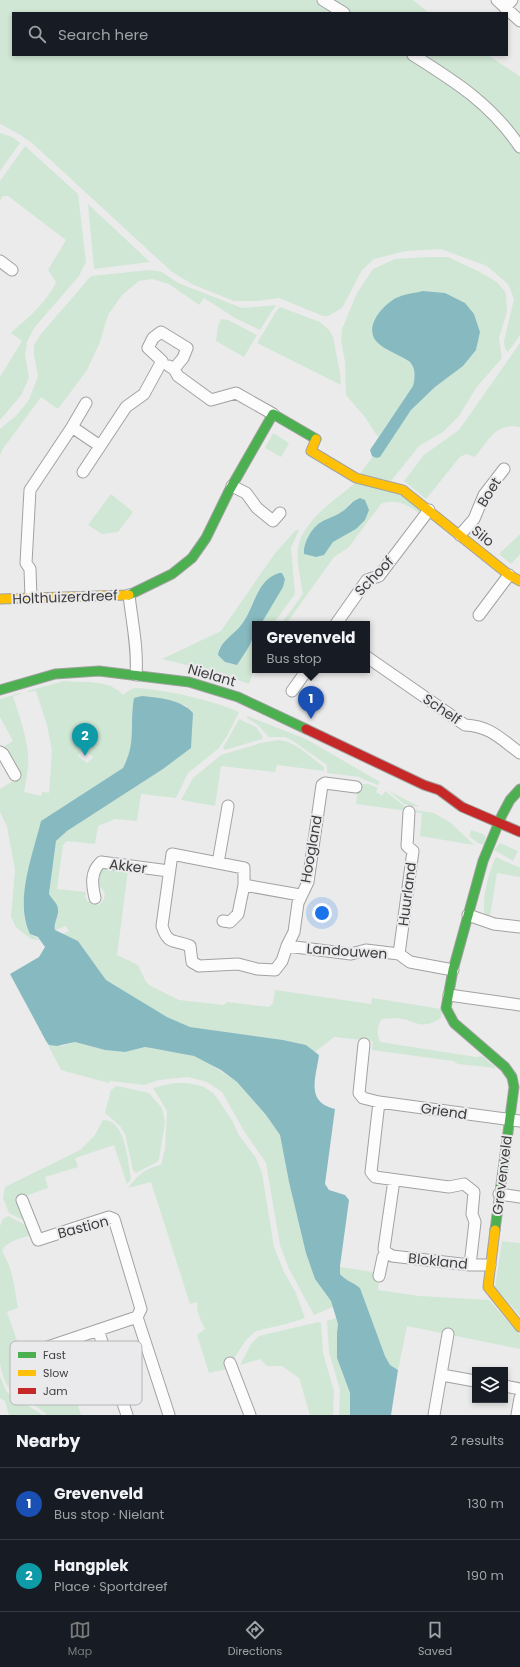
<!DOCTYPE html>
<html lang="en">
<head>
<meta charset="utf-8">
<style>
	:root { --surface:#171b24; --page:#20242c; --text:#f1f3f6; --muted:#9ea1a6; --line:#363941; --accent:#7a7a7b }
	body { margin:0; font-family:Poppins,sans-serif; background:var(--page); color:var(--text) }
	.controls { position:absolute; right:12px; bottom:12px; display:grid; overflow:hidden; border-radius:0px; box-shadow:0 2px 6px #0003 }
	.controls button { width:36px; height:36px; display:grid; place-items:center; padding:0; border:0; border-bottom:1px solid var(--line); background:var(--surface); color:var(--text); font:20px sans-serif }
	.you { position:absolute; left:322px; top:913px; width:14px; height:14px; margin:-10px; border:3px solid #fff; border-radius:50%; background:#1a73e8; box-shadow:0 0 0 6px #1a73e833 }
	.badge { display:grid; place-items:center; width:26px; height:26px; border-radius:50%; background:var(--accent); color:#fff; font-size:13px; font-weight:700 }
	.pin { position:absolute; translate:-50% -33px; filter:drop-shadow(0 1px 2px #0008) }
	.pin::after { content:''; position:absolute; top:21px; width:14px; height:12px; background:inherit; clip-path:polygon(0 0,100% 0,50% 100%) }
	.popup { position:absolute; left:252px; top:621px; width:118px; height:52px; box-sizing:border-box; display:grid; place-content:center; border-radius:0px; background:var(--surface); filter:drop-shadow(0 1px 3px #0005); font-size:13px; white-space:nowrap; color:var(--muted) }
	.popup b { font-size:15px; color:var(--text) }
	.popup::after { content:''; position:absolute; left:50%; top:100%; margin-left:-8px; border:8px solid transparent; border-top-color:var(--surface) }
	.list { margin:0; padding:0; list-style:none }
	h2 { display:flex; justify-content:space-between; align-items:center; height:52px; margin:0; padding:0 16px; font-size:17px }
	h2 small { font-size:13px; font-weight:400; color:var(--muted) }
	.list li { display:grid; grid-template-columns:26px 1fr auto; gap:12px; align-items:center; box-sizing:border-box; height:72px; padding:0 16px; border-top:1px solid var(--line) }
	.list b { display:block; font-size:15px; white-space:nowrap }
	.list p { margin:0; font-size:13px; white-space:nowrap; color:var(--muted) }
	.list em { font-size:13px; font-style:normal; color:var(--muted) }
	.icon { flex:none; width:22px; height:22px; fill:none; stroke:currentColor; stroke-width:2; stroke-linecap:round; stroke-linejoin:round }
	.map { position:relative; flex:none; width:520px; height:1415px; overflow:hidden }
	.search { position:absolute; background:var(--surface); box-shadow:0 2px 6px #0003; left:12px; right:12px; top:12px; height:44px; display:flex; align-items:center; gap:10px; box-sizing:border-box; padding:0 14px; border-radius:0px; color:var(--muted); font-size:15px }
	.sheet { height:196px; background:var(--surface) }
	nav { display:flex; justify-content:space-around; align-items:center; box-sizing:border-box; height:56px; border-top:1px solid var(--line); background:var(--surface); font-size:11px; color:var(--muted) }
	nav a { display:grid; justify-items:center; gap:2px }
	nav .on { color:var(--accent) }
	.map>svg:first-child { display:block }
</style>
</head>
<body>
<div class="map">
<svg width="520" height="1415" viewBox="0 0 520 1415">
	<rect width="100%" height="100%" fill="#ebebeb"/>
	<path fill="#d0e7d5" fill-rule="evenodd" d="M0,0H315L336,13H13V55H405L474,101L520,152V335L508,352L505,349L504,341L514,299L508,284L487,266L441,249L406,251L374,259L362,270L342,308L328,316H323L279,298L258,301H234L194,285L172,272L32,143L19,134L0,124Z
		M328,0H413L429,13H348Z
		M418,55H488L518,75L520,77V143Z
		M0,133L12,137L20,143L0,171Z
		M25,146L78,194L86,262L79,276L34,328L27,342L25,355L29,377L22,394L0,420V377L22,341L11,333C28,317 46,304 56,282L48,270L66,240L8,196H3L0,201V181Z
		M88,204L150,262L94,269Z
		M429,257H448L478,271L497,282L506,293L507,312L499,338L502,358L476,388L459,416L443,432L419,446L391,481L360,474L373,456L376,458L380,456L411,410L435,387L463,366L476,350L480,332L474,314L445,293L423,291L397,298L386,350L400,355L412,364L415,376L413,386L378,437L365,417L346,395L345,362L341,340L342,329L357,293L373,269L395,259Z
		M150,270L162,272L178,283L242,308L276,305L260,330L235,318L204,298L199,305L169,284L152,279L139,281L122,295L108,315L100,342L87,370L58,409L41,397L2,450L0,456V429L16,416L29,400L38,376L34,355V345L41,334L91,276Z
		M280,307L320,322L329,330L333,337L340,373L341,385L257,343L277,310Z
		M221,319L228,320L257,335L244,357L216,341L218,326Z
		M520,343V427C496,422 488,441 475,457L466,454L460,457L426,499L404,481L424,455L459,430Z
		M273,433L289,443L281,457L265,448Z
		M355,483L398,491L423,511L420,514C409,505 395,498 381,504L348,548L334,557L286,624H281L303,594C301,580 296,562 298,548C303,520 334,501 355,483ZM352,501L356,529C349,533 340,537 333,542C320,553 327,560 305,554L316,526L344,511Z
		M111,494L133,512L118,532L102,534L88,525Z
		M296,530H299L291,548L295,594L273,624H261L285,579L282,573L260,588L243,624L219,648L218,655L225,662L237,665L255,635V669L249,684L219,673L162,659L221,631L276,552Z
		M520,534V554L511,564L499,554Z
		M64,681C82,683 110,679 123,695C127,692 131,688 136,688C142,688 149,689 155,690C184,694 212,701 239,712L227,736L218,749L188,773L176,798L141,794L137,821L115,819L98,826L95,844L67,841L63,845L57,889L86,892L85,897L87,901L99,905C108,896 106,891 96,884L100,867L128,870L117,955L138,965L145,980L149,985L179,1000L224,1005L227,1002L269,1007L273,1003L275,990L371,1004L372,998L442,1009L441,1018C418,1032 416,1019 395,1018C391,1018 386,1019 382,1019C376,1028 377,1032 380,1042L476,1057L482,1056L496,1068L458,1064L453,1061L372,1050L373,1041L334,1037L315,1052L306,1045L283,1040L190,1027L167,1017L106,980L78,941L63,934L69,931L66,926L55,930C53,922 61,914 57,905C55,901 51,898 49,895L56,841L67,831L163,769L190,748L187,706L173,701L142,696L132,709L133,738L130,755L123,768L41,821C35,848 14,908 29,932C31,936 37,937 41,940L31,939L16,927L11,917L15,870L7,827L0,812V789L21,776L5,746L13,741L0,717V699L20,693L21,694L13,696C20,719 30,744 28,767C27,776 26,784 24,792L41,796L42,792L49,793L52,751L47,725L36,691L28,692V691ZM83,749L93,757L87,763L78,756Z
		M247,716L306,739L380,782L378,785L360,778V777L327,773V765L293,741L285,737H269L258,725L247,718Z
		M239,719L256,727L263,737L262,739L225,750L223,748Z
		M278,740C296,741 310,757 324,767V771L277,765L275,772L221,766L215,806L181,800L193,778L221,755L261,743Z
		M363,784H368L378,788L376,792L382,796L385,791L408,809L434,813L451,823L474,845L420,836L422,813L356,804L358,788H361Z
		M389,791L418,806L419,807L404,804Z
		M471,830L483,834L486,837L484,845L478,843L469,836Z
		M500,843L518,851L513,861L494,850Z
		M496,857L520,868V877L497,873L490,916L485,915C481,900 489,871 496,857Z
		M46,1041L49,1045L63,1046L75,1042L105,1050L125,1052L145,1047L176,1052L194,1056L207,1062L237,1082L266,1115L280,1135L289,1182L315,1279L331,1301L333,1307L314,1315L289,1269L280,1245L266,1163L244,1131L222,1092L207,1082L188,1077L159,1080L144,1085L110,1081L109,1083L61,1070Z
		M174,1083H187L197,1085L204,1087L214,1094L232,1120L239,1135L256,1158L262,1173L274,1247L284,1272L295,1291L305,1318L286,1324L256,1331L246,1340L227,1369L209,1373L197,1335L205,1329C201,1320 195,1311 198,1302L190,1304L151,1182L128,1188C138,1175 145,1168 161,1165L165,1149L167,1111L153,1088Z
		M117,1086L149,1093L162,1108L165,1122L159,1159L157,1162L136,1173L133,1170L125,1134L120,1126L105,1113L111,1090Z
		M103,1120C126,1119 128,1163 131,1179L127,1184L114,1145L75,1158L78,1167L45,1177L48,1188L17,1199L23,1220L9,1213L3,1198L5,1187L80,1150L95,1135Z
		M8,1216L29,1227L32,1235C22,1238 6,1241 2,1251C14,1272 14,1286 18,1308L7,1312L21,1352L16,1354L22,1370L39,1365L46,1385L69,1377L81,1415H47C23,1393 7,1403 0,1363V1226L3,1219Z
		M502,1241L520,1243V1316L495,1287Z
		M340,1267L380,1273L378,1290L419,1296L489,1300L520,1335V1349L407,1326L398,1370L390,1365L385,1356L360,1288C353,1282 346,1281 340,1274Z
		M336,1318L338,1324L337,1333V1358L350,1393V1415H339L340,1390L329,1352L327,1321Z
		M318,1322L321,1323L323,1353L334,1391L333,1415H310L299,1378L282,1366H267L260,1359L240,1365L251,1344L259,1336Z
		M0,1376L6,1391L9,1394L43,1415H9L5,1401L0,1398Z"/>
	<path fill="#87bac0" d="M423,291L445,293L465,303L474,314L480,332L476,350L463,366L435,387L411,410L380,457L376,458L372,456L370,450L413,386C415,378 416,369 410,362C399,354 385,351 376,341C364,326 383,305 396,298C404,294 415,293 423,291Z
		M360,498L365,500L369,510L365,520L356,529L333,542L324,555L316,557L304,554C303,545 309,533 316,526C323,519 335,517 343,511C350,506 350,502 360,498Z
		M279,573H282L285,579L283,587L261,624H255C255,641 246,651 237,665L225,662L218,655C220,641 234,635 242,624C255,607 256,580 279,573Z
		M142,696C159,698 181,699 193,713L191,748L163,769L67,831L56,841L49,894C51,898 55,901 57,905C61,914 53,922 55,930L78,941L106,980L167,1017L190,1027L283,1040L306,1045L319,1055C316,1078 305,1102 335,1109L325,1184L329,1190L345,1195L349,1200L340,1266V1274C346,1281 353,1282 360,1288L385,1356L390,1365L398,1370L391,1415H350V1393L337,1358V1333L338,1324L331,1301L315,1279L306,1253L289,1182L280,1135L266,1115L237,1082L221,1070L194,1056L151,1048L145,1047L125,1052L105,1050L75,1042L57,1046L49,1045L46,1041L10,974L39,957L45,947L38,937L30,934C14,902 33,854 41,821L123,768C137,741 129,725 134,698Z"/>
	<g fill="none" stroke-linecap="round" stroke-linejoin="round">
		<defs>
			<path id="street" d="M323,0L344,13
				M497,0L520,21
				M505,8L512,0
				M413,55C456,82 491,104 520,147
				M0,261L12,270
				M169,366L174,369L178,376L211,400L236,393L273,414
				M72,427L86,403
				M83,472L126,407L144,394L162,361L148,348L153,338L161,332L187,348L183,358L174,369
				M232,486L246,493L257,508L273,521L280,513
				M460,535L474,519L484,495L504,469
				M129,595C132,622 138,648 136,675
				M31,598L30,569L26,563L30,490L72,427L100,446
				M479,615L509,575
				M336,624L367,580L379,576L429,510
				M367,657L465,725C490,726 501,739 520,753
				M292,691L307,670
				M0,752L3,754L15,775
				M218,863L228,806
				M300,895L244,885V868L172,854L162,926C168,946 175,939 190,946L192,962L199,966L238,964L257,969L275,970L282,961L287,946L294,932L298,903L308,882L322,785L325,783L356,787
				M95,898C92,885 90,872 101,862L169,871
				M468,915L494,924L520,927
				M223,921L230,922L238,914L244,885
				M287,946L351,954L366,950L399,954L410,962L453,970
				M399,954L413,851L407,846L409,812
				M449,995L520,1005
				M364,1044L359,1093L363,1098L379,1102L520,1121
				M379,1102L371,1172L375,1177L449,1187L464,1184L474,1192L472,1214L475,1222L470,1265
				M394,1180L384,1249L386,1252L392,1256L470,1265H490
				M499,1194L520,1197
				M22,1200L38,1240L109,1217L114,1219L141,1309L137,1317
				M379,1276L383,1257L386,1252
				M137,1317L169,1415
				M98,1330L127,1415
				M18,1357L137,1317
				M230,1363L250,1415
				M442,1375L475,1381
				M505,1386L520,1389
				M434,1415L448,1334
				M517,1415L520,1398"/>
			<path id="fast" d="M129,595L172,574L192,558L206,538L229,491L273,414L316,439
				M0,690L55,674L99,671L189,682L238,697L306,729
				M495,1230L514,1087L512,1077L505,1067L454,1023L446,1008L453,970L483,861L502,815L510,800L520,789"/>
			<path id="slow" d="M316,439L311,451L356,478L403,490L509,575L520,581
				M0,599L129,595
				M495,1230L488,1287L520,1327"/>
			<path id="jam" d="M306,729L424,785L439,790L462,807L520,832"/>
		</defs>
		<use href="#street" stroke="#a2a2a2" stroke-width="13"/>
		<use href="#fast" stroke="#a2a2a2" stroke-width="11"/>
		<use href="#slow" stroke="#a2a2a2" stroke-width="11"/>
		<use href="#jam" stroke="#a2a2a2" stroke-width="11"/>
		<use href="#street" stroke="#fcfcfc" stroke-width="11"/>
		<use href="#fast" stroke="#4caf50" stroke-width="9"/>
		<use href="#slow" stroke="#ffc107" stroke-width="9"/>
		<use href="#jam" stroke="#c62828" stroke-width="9"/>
	</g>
	<g text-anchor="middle" stroke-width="4" stroke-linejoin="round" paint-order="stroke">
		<g font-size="14" fill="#3d3d3e" stroke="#eaeaec">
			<text transform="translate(489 492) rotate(-58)" y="5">Boet</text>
			<text transform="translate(483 536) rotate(39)" y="5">Silo</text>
			<text transform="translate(374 576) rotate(-46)" y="5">Schoof</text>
			<text transform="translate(65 597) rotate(-2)" y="5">Holthuizerdreef</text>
			<text transform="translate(212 675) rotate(16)" y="5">Nielant</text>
			<text transform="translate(442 709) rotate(34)" y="5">Schelf</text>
			<text transform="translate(311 849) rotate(-80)" y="5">Hoogland</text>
			<text transform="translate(128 866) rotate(7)" y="5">Akker</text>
			<text transform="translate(407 894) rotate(-83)" y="5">Huurland</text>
			<text transform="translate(347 951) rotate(4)" y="5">Landouwen</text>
			<text transform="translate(444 1111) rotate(8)" y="5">Griend</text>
			<text transform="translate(502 1175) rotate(-83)" y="5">Grevenveld</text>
			<text transform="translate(83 1227) rotate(-15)" y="5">Bastion</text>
			<text transform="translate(438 1261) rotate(6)" y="5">Blokland</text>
		</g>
	</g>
	<rect x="10" y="1341" width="132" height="64" rx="6" fill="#eaeaec" stroke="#b6b6b8" stroke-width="1"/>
	<rect x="18" y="1352" width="18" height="6" fill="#4caf50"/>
	<rect x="18" y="1370" width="18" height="6" fill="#ffc107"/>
	<rect x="18" y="1388" width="18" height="6" fill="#c62828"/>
	<g font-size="11" fill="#3d3d3e">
		<text x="43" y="1359">Fast</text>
		<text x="43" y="1377">Slow</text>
		<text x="43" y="1395">Jam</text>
	</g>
</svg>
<div class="controls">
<button><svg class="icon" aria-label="layers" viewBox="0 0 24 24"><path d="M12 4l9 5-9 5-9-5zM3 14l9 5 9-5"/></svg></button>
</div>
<div class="you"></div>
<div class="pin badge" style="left:311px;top:719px;background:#1a4fb4">1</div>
<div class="popup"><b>Grevenveld</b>Bus stop</div>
<div class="pin badge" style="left:85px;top:756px;background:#0f9aa8">2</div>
<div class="search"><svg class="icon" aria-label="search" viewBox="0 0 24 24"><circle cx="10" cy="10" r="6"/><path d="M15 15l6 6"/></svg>Search here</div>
</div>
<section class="sheet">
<h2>Nearby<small>2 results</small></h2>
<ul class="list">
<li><span class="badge" style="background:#1a4fb4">1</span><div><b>Grevenveld</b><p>Bus stop · Nielant</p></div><em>130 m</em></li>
<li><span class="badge" style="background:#0f9aa8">2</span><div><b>Hangplek</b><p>Place · Sportdreef</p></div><em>190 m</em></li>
</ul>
</section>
<nav>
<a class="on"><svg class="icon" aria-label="map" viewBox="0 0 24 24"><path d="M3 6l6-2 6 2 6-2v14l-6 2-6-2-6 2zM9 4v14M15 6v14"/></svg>Map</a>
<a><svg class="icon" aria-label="directions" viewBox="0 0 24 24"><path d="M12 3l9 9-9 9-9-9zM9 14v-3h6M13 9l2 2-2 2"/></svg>Directions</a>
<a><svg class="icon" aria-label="saved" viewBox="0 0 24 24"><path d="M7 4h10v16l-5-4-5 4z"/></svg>Saved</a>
</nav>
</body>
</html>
